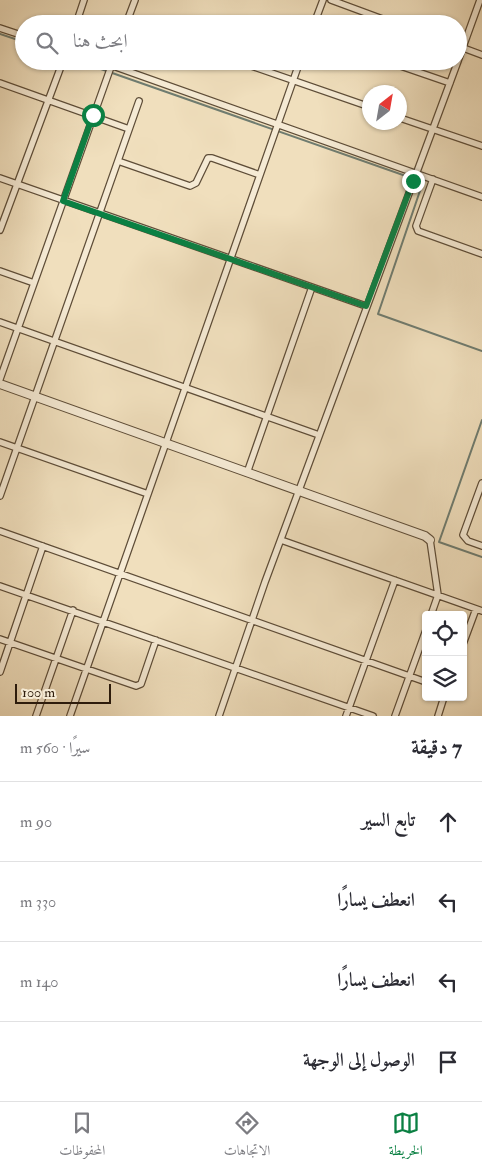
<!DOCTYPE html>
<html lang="ar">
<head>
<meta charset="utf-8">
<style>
	:root { --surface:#fff; --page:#f2f2f3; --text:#2b2b33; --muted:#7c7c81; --line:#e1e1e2; --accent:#0b8043 }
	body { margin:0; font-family:"IM FELL Double Pica",Amiri,serif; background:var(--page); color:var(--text); direction:rtl }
	.controls { position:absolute; right:15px; bottom:15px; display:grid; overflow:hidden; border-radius:5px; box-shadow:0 1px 4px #0004 }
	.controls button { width:45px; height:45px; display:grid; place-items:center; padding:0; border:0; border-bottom:1px solid var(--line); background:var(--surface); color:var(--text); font:25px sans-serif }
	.compass { position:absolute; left:362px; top:85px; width:45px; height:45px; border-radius:50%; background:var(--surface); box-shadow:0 1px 4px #0004; rotate:31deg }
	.scale { position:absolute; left:15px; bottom:12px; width:96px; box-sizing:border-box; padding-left:5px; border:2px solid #2e1c0c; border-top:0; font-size:14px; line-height:18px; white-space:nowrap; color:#2e1c0c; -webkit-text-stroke:4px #f5ead4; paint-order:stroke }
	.stop { position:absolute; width:15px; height:15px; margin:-11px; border:4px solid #0b8043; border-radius:50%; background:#fff }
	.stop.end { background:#0b8043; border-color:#fff; box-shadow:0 1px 5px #0008 }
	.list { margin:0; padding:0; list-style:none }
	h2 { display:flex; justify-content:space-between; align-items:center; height:65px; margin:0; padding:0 20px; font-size:21px }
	h2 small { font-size:16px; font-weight:400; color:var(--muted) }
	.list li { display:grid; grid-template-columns:32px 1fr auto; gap:15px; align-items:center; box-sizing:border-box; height:80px; padding:0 20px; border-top:1px solid var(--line) }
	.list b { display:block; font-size:19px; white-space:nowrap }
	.list em { font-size:16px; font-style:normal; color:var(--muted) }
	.icon { flex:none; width:28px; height:28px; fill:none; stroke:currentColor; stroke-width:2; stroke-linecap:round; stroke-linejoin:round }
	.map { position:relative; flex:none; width:482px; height:716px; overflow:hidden; direction:ltr }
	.search { position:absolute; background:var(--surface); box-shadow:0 1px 4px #0004; left:15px; right:15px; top:15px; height:55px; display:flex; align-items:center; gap:12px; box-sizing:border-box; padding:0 18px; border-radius:28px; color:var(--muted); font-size:19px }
	.sheet { height:385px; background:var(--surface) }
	nav { display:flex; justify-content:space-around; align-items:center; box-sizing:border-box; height:70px; border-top:1px solid var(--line); background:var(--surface); font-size:14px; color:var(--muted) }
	nav a { display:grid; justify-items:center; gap:2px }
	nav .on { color:var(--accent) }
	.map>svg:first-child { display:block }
</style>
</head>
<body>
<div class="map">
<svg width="482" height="716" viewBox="0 0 482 716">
	<rect width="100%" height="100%" fill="#f0dfbd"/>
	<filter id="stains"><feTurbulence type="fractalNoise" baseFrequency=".004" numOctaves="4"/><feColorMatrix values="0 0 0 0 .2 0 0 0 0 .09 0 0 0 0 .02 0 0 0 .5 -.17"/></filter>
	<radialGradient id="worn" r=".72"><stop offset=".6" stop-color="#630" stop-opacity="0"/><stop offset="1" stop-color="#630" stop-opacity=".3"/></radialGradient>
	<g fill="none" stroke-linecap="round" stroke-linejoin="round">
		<path stroke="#6f7c70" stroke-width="2" d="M0,34L24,42
			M78,61L423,182L378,314L482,351
			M482,420L439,542L482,557"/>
		<defs>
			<path id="minor" d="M331,0L396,24
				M76,24L84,0
				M126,24L135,0
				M314,24L323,0
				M0,28L24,36
				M458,46L482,55
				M99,61L482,197
				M237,61L370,107
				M386,61L450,83
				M458,61L480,0
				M0,83L129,129
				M400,118L482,146
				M118,161L190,186L196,183L208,158H212L260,175
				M0,178L366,306
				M433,179L416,226L418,231L482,254
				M0,230L60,69
				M0,271L34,283
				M0,322L319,435
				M0,379L113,61
				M0,442L148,494
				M247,473L312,287
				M482,483L463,535L468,541L482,546
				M0,496L139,101
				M0,531L426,682
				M281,540L482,611
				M430,540L438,595L431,615
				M0,586L373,716
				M0,639L136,686L141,684L156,640
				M463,644L476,609
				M0,672L43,546
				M36,716L73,610
				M70,716L300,61
				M219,716L265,582L458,61
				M346,716L395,580
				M395,716L426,630
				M438,716L444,697"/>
			<path id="tertiary" d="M0,384L425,536L430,540"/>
		</defs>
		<use href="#minor" stroke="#5e4d38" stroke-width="8"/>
		<use href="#tertiary" stroke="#5e4d38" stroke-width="10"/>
		<use href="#minor" stroke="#f5ead4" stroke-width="5.5"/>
		<use href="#tertiary" stroke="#f5ead4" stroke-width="8"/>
	</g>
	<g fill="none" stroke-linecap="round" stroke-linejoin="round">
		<path stroke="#0b8043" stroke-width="6" d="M93,115L63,201L366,306L413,181"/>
	</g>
	<rect width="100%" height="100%" filter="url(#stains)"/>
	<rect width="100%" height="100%" fill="url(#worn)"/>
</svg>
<div class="controls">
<button><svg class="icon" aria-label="locate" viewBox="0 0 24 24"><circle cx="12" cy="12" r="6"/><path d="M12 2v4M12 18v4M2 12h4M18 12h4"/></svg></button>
<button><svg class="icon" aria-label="layers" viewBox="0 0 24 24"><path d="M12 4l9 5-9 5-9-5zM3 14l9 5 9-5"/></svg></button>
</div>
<svg class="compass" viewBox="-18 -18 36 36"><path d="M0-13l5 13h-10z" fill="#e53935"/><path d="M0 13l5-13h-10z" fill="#7c7c81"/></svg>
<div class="scale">100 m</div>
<div class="stop" style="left:93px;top:115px"></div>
<div class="stop end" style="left:413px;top:181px"></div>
<div class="search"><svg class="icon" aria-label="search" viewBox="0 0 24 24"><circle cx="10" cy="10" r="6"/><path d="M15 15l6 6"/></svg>ابحث هنا</div>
</div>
<section class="sheet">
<h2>7 دقيقة<small>سيرًا · 560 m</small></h2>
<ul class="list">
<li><svg class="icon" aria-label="ahead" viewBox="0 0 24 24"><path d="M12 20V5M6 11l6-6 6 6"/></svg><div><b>تابع السير</b></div><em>90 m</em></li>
<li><svg class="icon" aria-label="left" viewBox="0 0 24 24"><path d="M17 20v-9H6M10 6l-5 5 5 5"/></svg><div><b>انعطف يسارًا</b></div><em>330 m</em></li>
<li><svg class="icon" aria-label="left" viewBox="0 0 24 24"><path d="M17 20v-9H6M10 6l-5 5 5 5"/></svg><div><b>انعطف يسارًا</b></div><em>140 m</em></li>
<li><svg class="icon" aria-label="arrive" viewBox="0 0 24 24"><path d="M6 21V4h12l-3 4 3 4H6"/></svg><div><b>الوصول إلى الوجهة</b></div></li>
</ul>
</section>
<nav>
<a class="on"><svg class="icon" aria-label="map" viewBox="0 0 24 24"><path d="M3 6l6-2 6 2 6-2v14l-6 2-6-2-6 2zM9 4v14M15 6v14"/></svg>الخريطة</a>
<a><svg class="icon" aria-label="directions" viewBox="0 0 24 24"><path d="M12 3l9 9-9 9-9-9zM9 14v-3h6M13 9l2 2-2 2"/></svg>الاتجاهات</a>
<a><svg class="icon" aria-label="saved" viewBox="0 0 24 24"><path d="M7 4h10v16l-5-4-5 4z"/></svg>المحفوظات</a>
</nav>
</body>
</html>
